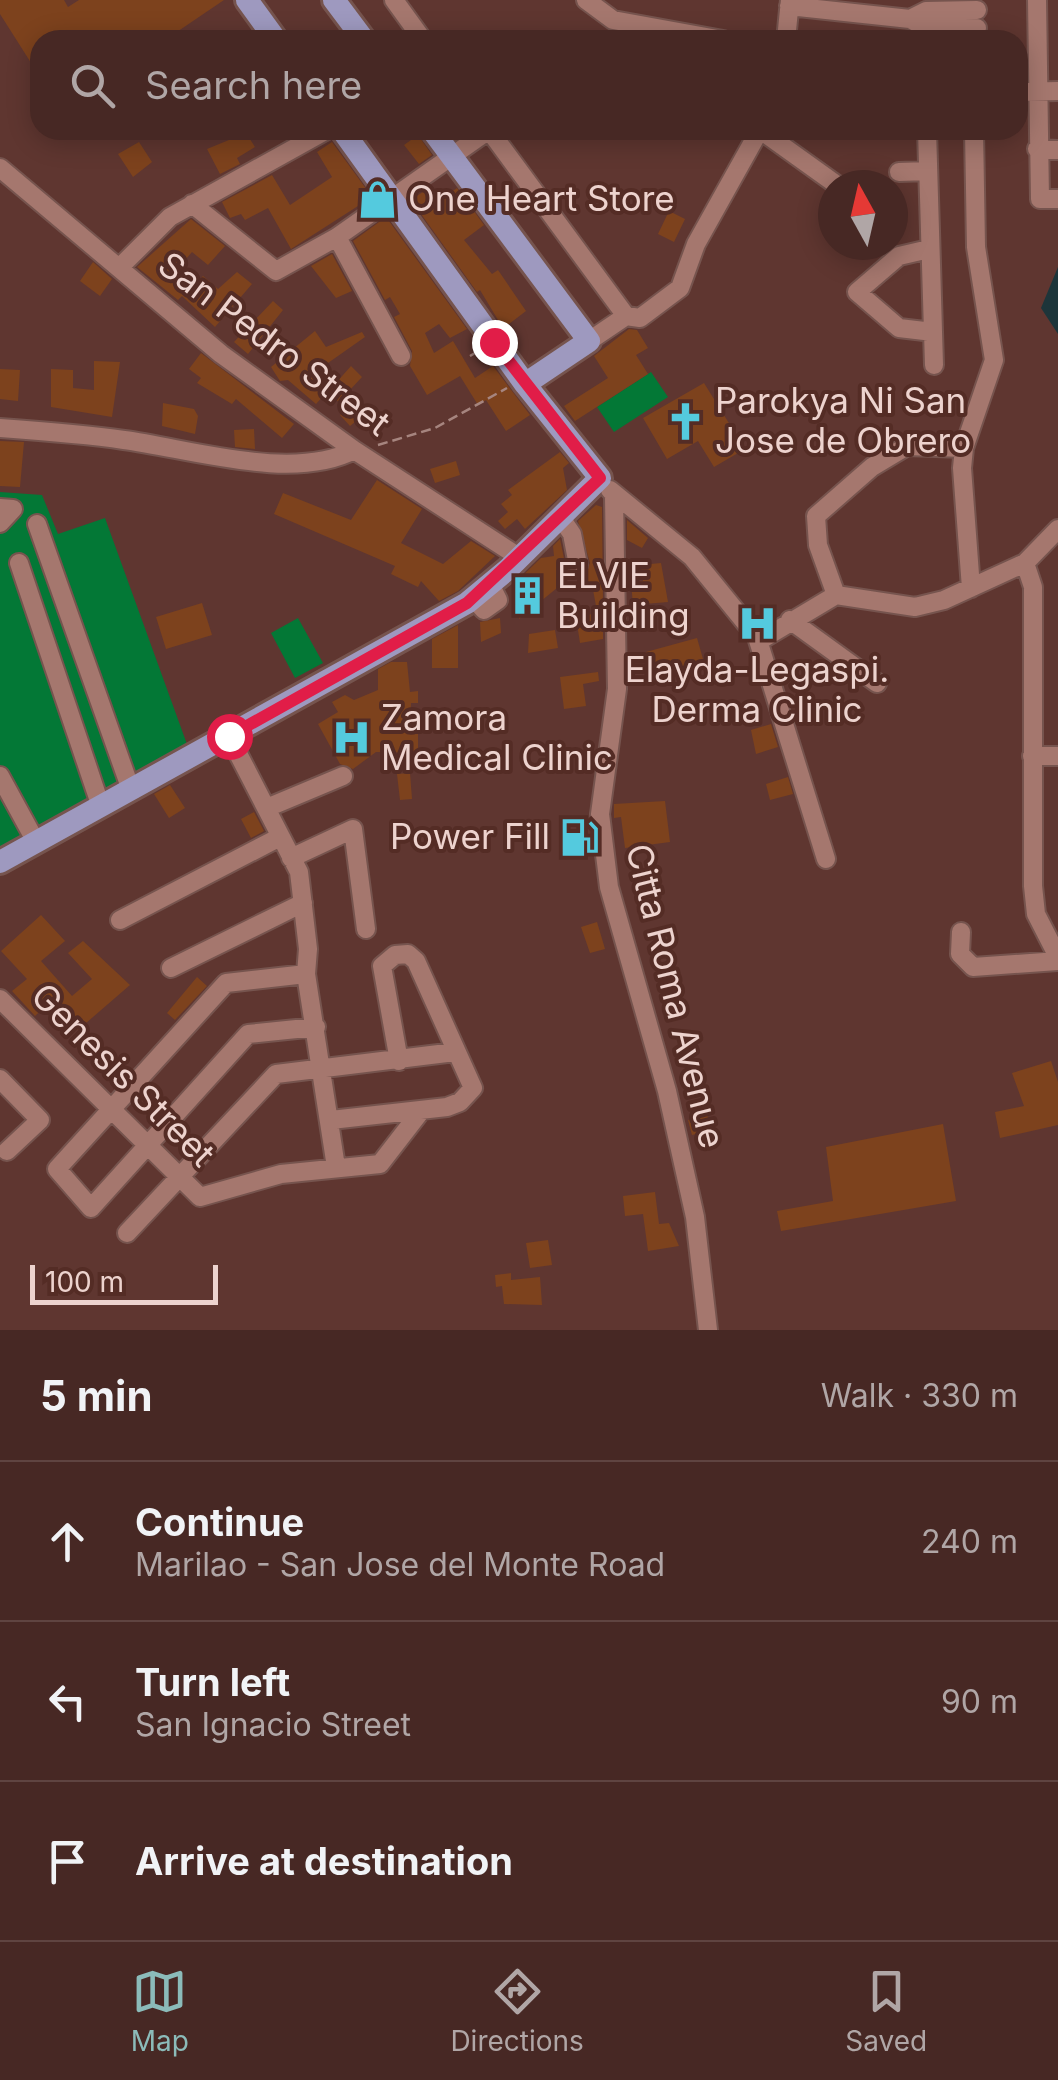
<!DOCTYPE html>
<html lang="en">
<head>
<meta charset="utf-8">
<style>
	:root { --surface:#472824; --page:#4e302c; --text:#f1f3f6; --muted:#b0a6a6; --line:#5f4441; --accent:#8bbbb9 }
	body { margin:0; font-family:Inter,sans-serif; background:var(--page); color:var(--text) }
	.compass { position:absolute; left:818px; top:170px; width:90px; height:90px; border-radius:50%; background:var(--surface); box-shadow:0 5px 25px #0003; rotate:352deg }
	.scale { position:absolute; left:30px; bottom:25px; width:188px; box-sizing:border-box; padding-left:10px; border:5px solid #edd3ce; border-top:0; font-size:28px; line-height:35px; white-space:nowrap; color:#edd3ce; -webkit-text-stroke:8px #542c25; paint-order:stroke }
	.stop { position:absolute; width:30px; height:30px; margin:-22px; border:8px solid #e11d48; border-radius:50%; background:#fff }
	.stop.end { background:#e11d48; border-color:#fff; box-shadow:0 2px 10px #0008 }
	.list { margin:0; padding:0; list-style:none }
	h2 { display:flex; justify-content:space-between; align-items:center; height:130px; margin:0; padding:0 40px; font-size:42px }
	h2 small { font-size:32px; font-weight:400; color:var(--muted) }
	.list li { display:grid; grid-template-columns:65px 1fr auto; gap:30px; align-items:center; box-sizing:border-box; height:160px; padding:0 40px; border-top:2px solid var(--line) }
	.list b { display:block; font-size:38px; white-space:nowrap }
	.list p { margin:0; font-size:32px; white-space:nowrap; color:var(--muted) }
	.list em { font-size:32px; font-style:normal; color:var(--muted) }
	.icon { flex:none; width:55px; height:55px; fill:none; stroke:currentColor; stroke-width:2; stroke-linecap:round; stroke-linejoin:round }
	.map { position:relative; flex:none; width:1058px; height:1330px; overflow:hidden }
	.search { position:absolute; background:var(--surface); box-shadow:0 5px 25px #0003; left:30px; right:30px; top:30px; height:110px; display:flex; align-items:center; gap:25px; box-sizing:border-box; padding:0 35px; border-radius:30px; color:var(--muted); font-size:38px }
	.sheet { height:610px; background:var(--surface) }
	nav { display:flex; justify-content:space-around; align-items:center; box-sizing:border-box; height:140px; border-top:2px solid var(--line); background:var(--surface); font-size:28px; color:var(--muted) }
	nav a { display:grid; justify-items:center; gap:5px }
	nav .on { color:var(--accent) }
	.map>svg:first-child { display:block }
</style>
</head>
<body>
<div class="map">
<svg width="1058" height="1330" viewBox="0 0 1058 1330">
	<rect width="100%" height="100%" fill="#5f3630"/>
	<path fill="#037836" d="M651,372L668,397L614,432L597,407Z
		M0,492L42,495L58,534L105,518L188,747L0,850Z
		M298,618L323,663L295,678L271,633Z"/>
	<path fill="#1d353a" d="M1058,267V334L1041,308Z"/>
	<path fill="#7d421d" d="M0,0H64L68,7L79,0H224L165,40H158L151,30L133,40H40V77L0,14Z
		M246,133L255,147L237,158L240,164L220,174L207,149Z
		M418,135L432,155L419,164L404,145Z
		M139,142L152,162L133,177L118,154Z
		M332,142L372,197L291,249L268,208L245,220L241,214L230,218L222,202L272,175L290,205L332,177L317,152Z
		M430,187L440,200L457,188L484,225L464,240L492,274L498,270L526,311L509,324L501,325L480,290L477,292L411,200Z
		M669,211L685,219L674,242L658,234Z
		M386,217L467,329L450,338L439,324L425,333L434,353L453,341L475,378L493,366L530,415L506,431L486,400L478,405L460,376L427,395L410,366L412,351L394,317L400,314L390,297L385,300L353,241Z
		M191,219L225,246L208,265L192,252L179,267L197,282L203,276L218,289L237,272L252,284L215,327L182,296L178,300L137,267Z
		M332,254L352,291L336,298L311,266Z
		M93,262L112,279L100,296L80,281Z
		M273,301L283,310L248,354L234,342Z
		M629,329L637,330L648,348L636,355L648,374L575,421L564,406L608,378L594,356Z
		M315,331L326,347L362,332L365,337L318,370L335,384L351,366L362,377L348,392L366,413L350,426L340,415L347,409L327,392L316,404L288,380L280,381L271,367Z
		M201,353L294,424L282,438L236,399L232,404L197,383L201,378L189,369Z
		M94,361L120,362L112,417L51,407V369L73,370V388L94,390Z
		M0,369L20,370L18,401L0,399Z
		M704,383L745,449L714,467L698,441L667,459L643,418Z
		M163,403L194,409L198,416L195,434L162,426Z
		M254,429L255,449L235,447L234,430Z
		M0,441L24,442L20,487L0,486Z
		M560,452L569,463L563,468L567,490L525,529L517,519L505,529L498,521L508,512L501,504L512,495L508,490Z
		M456,461L460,475L435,483L430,469Z
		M377,480L422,509L401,543L443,564L471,541L495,556L458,591L439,601L421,581L418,587L391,574L395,566L274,514L283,493L351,520Z
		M596,505L602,507L603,604L596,606L592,584L586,586L584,576L590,563L578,521Z
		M627,520L648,538L642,548L627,540Z
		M560,539L566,568L575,577L556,579L557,588L519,619L517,581L541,558L554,556L553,546Z
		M661,563L668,602L633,605L631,582L643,581L641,565Z
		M202,603L212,635L166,649L156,617Z
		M603,612V639L580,643L576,617Z
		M500,618L501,633L481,642L480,622Z
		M458,625V668H432V639Z
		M555,630L558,648L528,653L529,634Z
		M697,638L705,666L655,680L646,652Z
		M391,662H407L410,692L418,691V703H411L410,728L418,729V753L376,752L353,769L340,764L318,724L338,712L332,702L345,695L354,700L378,690V669Z
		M598,672L599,681L583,684L586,706L564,709L560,677Z
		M771,724L778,747L756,754L751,730Z
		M410,773L412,799L400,800L397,774Z
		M788,777L793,794L770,800L766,784Z
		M170,785L185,808L169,818L154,794Z
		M665,801L670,842L625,848L621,817L614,818V804Z
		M254,812L264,831L251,838L241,819Z
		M41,915L65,941L41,961L72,996L92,979L68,953L83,941L130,985L78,1030L52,1000L35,1016L12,991L27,979L1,951Z
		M597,922L605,949L590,953L581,927Z
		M197,977L207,986L175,1020L167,1013Z
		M1051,1061L1058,1082V1125L1000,1138L995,1112L1024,1106L1012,1073Z
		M707,1115L714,1130L692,1135L688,1120Z
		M943,1124L956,1201L781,1231L777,1211L833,1201L826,1147Z
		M655,1192L659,1224L669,1223L679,1246L648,1251L643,1214L625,1216L623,1196Z
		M548,1240L552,1265L530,1268L526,1243Z
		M511,1273V1280L540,1277L542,1305L504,1304L502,1286L496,1287L495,1275Z"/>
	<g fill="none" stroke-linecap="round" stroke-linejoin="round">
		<defs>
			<path id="minor" d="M394,0L423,40
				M586,0L613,20L723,40
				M1037,0L1040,199H1058
				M789,6L910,19L926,28H977
				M910,19L926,11L977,10
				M786,40L790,0
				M1018,92L1058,91
				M927,130L934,365
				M1037,149L1058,150
				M0,168L221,354L354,450L519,557
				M899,172L928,171
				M192,204L276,271L337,237L489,130L626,316
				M337,237L401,356
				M929,249L899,256L857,292L899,328L933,332
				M121,266L170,217L327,130
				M626,316L640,318L680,288L696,244L758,133L763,132L837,185
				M589,341L626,316
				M0,428C42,431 83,434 124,440C191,449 293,482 354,450
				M610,490L692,557L757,637
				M614,496L617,689L600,814L609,887L667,1091L695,1217L708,1330
				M0,508L13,509L0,523
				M561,518L572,534L578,565
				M37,524L131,790
				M19,563L101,807
				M1025,563L1033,587V886L1036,914L1058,957
				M971,588L962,468L964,448L994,360L976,247L974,130
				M836,595L818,545L816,516L872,467L907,446L964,448
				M473,598L484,610L498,600L490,584
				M790,620L877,683
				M757,637L764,638L836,595L915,607L944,600L1025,563L1058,529
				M757,637L826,859
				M229,736L299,872L308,949L306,974L336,1167
				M1032,756H1058
				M0,776L36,842
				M269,807L343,776
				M291,858L353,829L366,929
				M120,920L280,837
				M961,932L960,954L973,967L1058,961
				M171,968L303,903
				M306,974L226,983L57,1169L91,1208L248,1034L316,1027
				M0,999L200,1197L281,1174L380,1164L421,1111
				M0,1079L40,1120L7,1151
				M331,1120L447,1107L460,1102L473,1088L416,961L408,954L395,955L382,966L399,1061
				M127,1233L276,1074L455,1052"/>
			<path id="major" d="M247,0L276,40
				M334,0L364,40
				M432,130L589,341L525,384
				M0,862L467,603L508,569L600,478L525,384L342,130"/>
		</defs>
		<use href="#minor" stroke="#76544e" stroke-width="22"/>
		<use href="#major" stroke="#76544e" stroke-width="28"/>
		<path stroke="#a6857f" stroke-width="2.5" stroke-dasharray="10 5" stroke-linecap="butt" d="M470,356L480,350
			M378,445L435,428L507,388"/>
		<use href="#minor" stroke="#a5776e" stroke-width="18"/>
		<use href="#major" stroke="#9e99bf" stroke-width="22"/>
	</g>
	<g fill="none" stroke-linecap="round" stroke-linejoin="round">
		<path stroke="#e11d48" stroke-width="12" d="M229,736L467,603L600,478L494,342"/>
	</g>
	<defs>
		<symbol id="shop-bare" viewBox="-9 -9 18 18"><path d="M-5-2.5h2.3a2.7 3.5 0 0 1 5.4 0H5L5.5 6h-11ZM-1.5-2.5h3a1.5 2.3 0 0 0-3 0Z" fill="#54cade" stroke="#542c25" stroke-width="2.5" paint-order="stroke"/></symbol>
		<symbol id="church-bare" viewBox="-9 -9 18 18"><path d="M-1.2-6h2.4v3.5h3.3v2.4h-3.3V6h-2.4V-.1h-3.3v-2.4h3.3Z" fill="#54cade" stroke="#542c25" stroke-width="2.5" paint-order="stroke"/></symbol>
		<symbol id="building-bare" viewBox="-9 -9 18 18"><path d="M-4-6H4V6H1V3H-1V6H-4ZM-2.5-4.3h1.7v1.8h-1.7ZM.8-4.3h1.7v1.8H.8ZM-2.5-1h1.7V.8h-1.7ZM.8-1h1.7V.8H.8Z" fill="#54cade" stroke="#542c25" stroke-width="2.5" paint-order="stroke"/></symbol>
		<symbol id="hospital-bare" viewBox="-9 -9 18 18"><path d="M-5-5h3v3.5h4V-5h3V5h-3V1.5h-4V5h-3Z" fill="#54cade" stroke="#542c25" stroke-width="2.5" paint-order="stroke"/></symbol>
		<symbol id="fuel-bare" viewBox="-9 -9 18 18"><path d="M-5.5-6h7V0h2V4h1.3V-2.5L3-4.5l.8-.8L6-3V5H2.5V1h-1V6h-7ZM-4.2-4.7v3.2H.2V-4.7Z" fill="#54cade" stroke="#542c25" stroke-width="2.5" paint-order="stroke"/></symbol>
	</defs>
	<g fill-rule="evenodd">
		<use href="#shop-bare" x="350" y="172" width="55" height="55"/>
		<use href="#church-bare" x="658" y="394" width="55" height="55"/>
		<use href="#building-bare" x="500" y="568" width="55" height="55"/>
		<use href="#hospital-bare" x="730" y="596" width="55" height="55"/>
		<use href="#hospital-bare" x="324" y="710" width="55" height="55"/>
		<use href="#fuel-bare" x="552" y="810" width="55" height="55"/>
	</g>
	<g text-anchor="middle" stroke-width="8" stroke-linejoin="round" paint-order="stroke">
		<g font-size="35" fill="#edd3ce" stroke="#542c25" text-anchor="start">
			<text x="408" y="211">One Heart Store</text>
			<text x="715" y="413">Parokya Ni San<tspan x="715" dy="40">Jose de Obrero</tspan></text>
			<text x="557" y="588">ELVIE<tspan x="557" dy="40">Building</tspan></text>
			<text x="757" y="682" text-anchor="middle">Elayda-Legaspi.<tspan x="757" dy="40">Derma Clinic</tspan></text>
			<text x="381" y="730">Zamora<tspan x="381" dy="40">Medical Clinic</tspan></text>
			<text x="550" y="849" text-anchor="end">Power Fill</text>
		</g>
		<g font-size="35" fill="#edd3ce" stroke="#542c25">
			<text transform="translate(274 344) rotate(37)" y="12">San Pedro Street</text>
			<text transform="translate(675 996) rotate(76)" y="12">Citta Roma Avenue</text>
			<text transform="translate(123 1075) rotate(45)" y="12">Genesis Street</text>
		</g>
	</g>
</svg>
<svg class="compass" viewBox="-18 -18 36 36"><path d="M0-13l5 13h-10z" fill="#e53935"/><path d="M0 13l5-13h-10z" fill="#b0a6a6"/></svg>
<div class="scale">100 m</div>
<div class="stop" style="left:229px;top:736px"></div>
<div class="stop end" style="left:494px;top:342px"></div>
<div class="search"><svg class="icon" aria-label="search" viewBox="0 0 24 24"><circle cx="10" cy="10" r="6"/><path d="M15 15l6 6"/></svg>Search here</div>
</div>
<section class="sheet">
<h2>5 min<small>Walk · 330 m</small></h2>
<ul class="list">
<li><svg class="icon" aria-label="ahead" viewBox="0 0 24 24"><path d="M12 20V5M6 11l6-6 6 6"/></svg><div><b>Continue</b><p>Marilao - San Jose del Monte Road</p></div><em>240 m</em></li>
<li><svg class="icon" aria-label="left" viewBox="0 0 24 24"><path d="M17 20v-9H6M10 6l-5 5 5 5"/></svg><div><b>Turn left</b><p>San Ignacio Street</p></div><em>90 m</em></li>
<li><svg class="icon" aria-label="arrive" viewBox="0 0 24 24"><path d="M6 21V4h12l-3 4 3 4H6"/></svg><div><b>Arrive at destination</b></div></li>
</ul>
</section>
<nav>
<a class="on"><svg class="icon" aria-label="map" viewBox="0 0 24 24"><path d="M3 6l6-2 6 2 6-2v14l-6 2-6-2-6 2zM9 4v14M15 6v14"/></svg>Map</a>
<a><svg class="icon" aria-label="directions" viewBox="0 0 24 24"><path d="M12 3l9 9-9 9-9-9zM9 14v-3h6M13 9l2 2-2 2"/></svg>Directions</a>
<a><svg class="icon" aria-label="saved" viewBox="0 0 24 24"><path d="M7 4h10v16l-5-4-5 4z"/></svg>Saved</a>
</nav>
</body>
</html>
